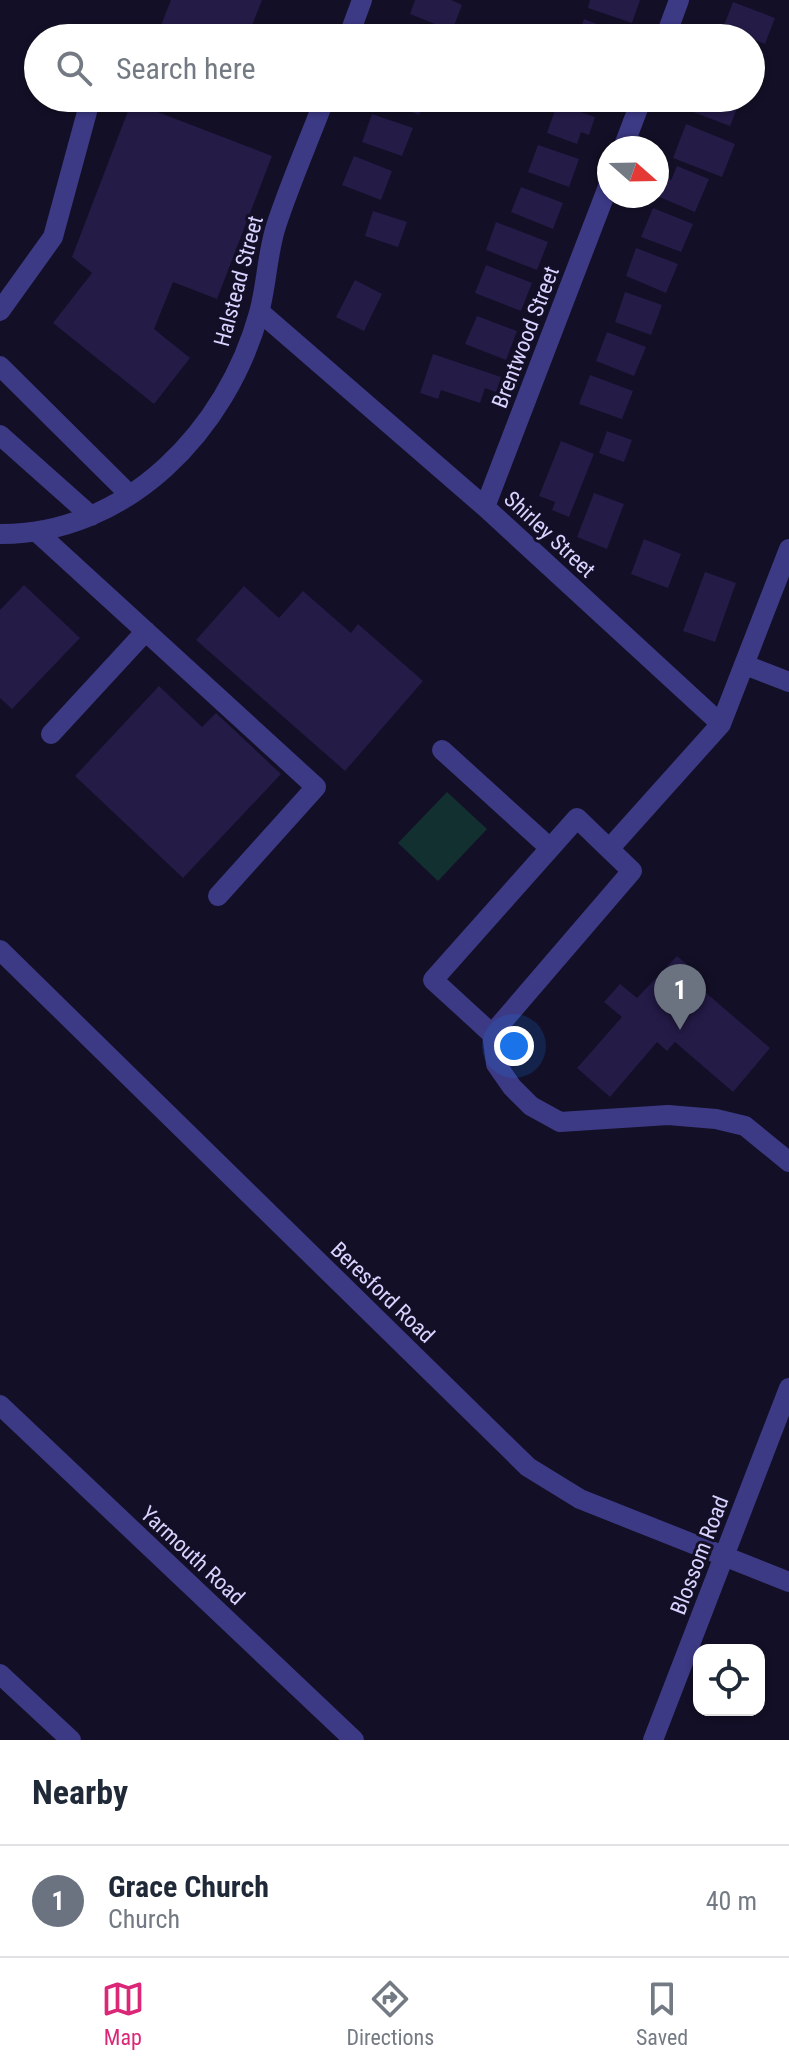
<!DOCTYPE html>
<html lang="en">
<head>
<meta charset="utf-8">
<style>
	:root { --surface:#fff; --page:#f6f6f7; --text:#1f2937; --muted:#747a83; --line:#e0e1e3; --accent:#db2777 }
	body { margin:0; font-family:"Roboto Condensed",sans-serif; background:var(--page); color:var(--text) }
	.controls { position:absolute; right:24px; bottom:24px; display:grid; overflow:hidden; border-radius:16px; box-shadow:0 2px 6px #0004 }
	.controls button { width:72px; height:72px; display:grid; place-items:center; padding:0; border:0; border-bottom:2px solid var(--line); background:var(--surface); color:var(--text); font:40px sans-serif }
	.compass { position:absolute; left:597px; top:136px; width:72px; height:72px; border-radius:50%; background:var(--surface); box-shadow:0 2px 6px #0004; rotate:110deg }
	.you { position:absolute; left:514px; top:1046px; width:28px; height:28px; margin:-20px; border:6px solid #fff; border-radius:50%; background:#1a73e8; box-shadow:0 0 0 12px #1a73e833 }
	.badge { display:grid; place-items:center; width:52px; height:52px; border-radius:50%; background:var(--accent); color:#fff; font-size:26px; font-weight:700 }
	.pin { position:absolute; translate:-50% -66px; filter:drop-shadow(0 2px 4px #0008) }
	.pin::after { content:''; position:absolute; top:42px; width:28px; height:24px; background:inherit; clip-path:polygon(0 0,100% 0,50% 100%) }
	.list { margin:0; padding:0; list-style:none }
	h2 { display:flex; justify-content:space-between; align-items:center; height:104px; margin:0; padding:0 32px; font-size:34px }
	h2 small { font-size:26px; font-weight:400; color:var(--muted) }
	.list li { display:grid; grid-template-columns:52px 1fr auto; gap:24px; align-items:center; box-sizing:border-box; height:112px; padding:0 32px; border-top:2px solid var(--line) }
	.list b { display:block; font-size:30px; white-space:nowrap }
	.list p { margin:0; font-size:26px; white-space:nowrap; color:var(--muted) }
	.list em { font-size:26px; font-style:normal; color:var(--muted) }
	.icon { flex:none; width:44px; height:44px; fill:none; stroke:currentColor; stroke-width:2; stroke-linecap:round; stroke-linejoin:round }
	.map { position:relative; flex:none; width:789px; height:1740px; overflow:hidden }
	.search { position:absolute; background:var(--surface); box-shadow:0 2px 6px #0004; left:24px; right:24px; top:24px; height:88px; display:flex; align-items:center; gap:20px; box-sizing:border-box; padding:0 28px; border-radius:44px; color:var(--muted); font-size:30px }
	.sheet { height:216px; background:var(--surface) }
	nav { display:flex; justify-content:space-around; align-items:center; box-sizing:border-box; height:112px; border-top:2px solid var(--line); background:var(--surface); font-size:22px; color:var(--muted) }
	nav a { display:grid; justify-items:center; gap:4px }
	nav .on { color:var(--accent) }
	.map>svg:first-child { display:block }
</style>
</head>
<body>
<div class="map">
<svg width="789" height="1740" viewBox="0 0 789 1740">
	<rect width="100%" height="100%" fill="#130f26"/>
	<path fill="#12302f" d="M447,792L487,829L438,881L398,843Z"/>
	<path fill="#241b47" d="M171,0H262L247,38H156Z
		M415,0H451L462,5L452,31L410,14Z
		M590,0H640L632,23L588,8Z
		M733,2L775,18L765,44L723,28Z
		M584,19L632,38H577Z
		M751,49L765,54L751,89Z
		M133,98H160L155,111L272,156L217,299L173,282L154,329L190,358L154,404L53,323L92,273L72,257Z
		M375,98H426L419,115Z
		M578,98H604L601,107Z
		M693,98H741L730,126L688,110Z
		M557,104L595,117L589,135L581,132L577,144L547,133Z
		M372,114L413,128L402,156L362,142Z
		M686,124L735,144L722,177L673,158Z
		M538,145L579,159L569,187L528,172Z
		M354,156L392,171L381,200L342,185Z
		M677,166L709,179L695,212L657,196L664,177L671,180Z
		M521,187L563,203L553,229L511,212Z
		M653,208L693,224L681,252L641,237Z
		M373,211L407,222L398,247L365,236Z
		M496,222L548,242L537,270L486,250Z
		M636,248L678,264L666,293L626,276Z
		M486,265L532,283L521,311L475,293Z
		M355,280L382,294L364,331L336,317Z
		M625,292L662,305L651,335L615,322Z
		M477,316L517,331L506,360L465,344Z
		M607,332L646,347L634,376L596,361Z
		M433,354L501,377L496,392L485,388L480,403L441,390L438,399L420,393Z
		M590,375L633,391L622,419L579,404Z
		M607,431L632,440L624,462L599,453Z
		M561,441L594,454L569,517L552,510L555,502L539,496Z
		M594,493L624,504L607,549L577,537Z
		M644,539L681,554L668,588L631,574Z
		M705,572L736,583L715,642L683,631Z
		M24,585L80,638L12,709L0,698V610Z
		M244,586L279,618L303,591L351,633L358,624L423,681L345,771L196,640Z
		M159,686L202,727L216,713L281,774L183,878L75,776Z
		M677,956L703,978L697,985L770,1048L733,1092L675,1042L667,1051L657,1042L610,1097L577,1068L622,1017L604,1002L620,984L637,998Z"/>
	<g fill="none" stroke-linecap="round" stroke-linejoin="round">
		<path stroke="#3d3a85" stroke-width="20" d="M348,38L362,0
			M665,38L679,0
			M623,148L642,98
			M0,311L53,237L87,112L82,98
			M260,312L485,507L721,724L789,549
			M0,366L130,495
			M0,435L91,516
			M485,507L609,184
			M37,532L316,787L218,896
			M0,534C127,535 227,430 259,313C267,284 267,252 277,223C291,181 309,140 325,98
			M745,665L789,682
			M51,734L146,631
			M442,750L550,848
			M609,849L721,724
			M0,950L528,1467L580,1499L789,1582
			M492,1034L632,871L577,818L433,980L492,1034L496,1064L512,1087L531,1106L560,1122L668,1115L716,1119L745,1126L789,1162
			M0,1405L354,1740
			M0,1674L71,1740
			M653,1740L789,1388"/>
	</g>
	<g text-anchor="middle" stroke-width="6" stroke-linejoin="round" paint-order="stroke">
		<g font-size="22" fill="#d9d4ff" stroke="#130f26">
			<text transform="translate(238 281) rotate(-75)" y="8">Halstead Street</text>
			<text transform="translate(525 337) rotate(-69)" y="8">Brentwood Street</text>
			<text transform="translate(550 534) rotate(43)" y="8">Shirley Street</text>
			<text transform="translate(383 1292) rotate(44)" y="8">Beresford Road</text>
			<text transform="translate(193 1555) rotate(43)" y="8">Yarmouth Road</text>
			<text transform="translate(699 1555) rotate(-69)" y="8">Blossom Road</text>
		</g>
	</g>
</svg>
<div class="controls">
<button><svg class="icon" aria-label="locate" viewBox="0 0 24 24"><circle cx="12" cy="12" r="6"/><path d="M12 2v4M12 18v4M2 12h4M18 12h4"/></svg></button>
</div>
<svg class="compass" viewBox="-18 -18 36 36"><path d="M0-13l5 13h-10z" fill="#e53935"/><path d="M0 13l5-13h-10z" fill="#747a83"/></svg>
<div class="you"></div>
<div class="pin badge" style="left:680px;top:1030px;background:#6b7280">1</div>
<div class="search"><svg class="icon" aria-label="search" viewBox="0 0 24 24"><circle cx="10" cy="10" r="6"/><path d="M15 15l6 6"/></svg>Search here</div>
</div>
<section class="sheet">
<h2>Nearby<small></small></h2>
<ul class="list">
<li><span class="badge" style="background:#6b7280">1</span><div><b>Grace Church</b><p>Church</p></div><em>40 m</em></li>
</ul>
</section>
<nav>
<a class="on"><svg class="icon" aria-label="map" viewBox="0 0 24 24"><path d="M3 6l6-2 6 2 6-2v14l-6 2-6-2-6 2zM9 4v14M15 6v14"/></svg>Map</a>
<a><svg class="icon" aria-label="directions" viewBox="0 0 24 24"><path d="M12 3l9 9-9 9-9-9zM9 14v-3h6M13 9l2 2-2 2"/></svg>Directions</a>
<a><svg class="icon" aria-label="saved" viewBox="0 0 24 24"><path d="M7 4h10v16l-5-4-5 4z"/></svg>Saved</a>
</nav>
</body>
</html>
